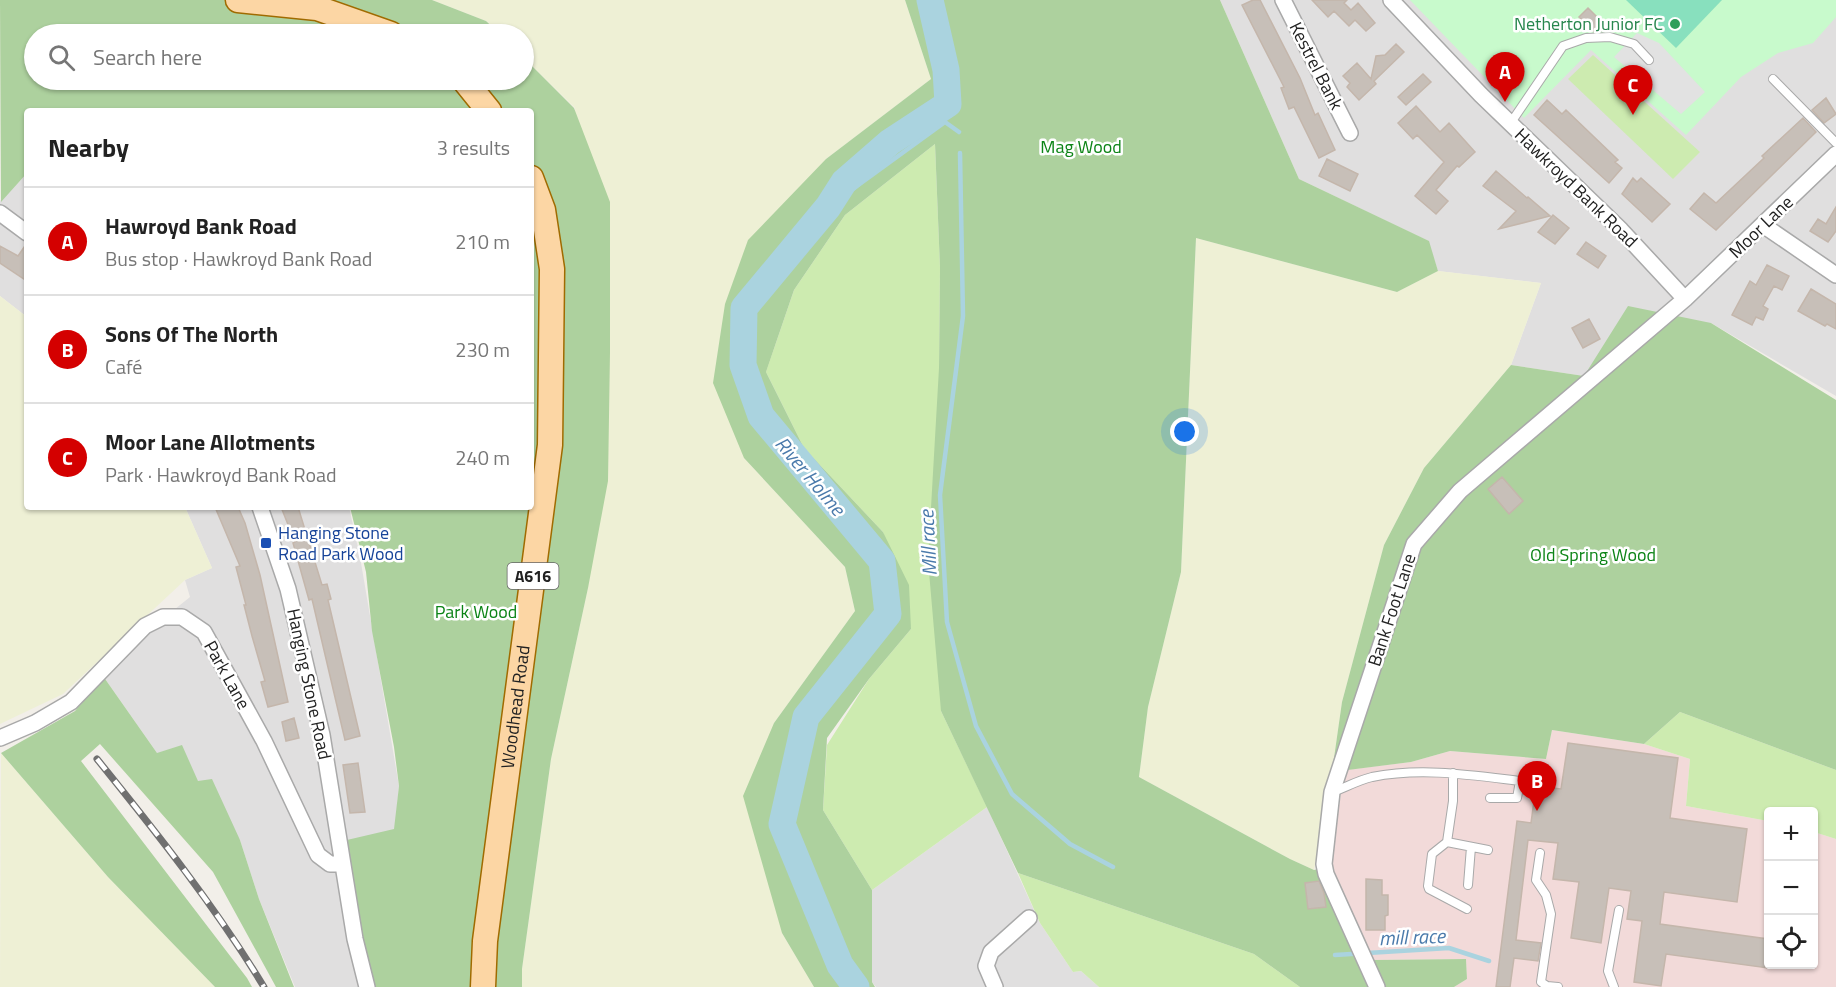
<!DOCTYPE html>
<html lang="en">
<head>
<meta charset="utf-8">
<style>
	:root { --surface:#fff; --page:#f6f6f6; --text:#222; --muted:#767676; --line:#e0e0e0; --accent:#d40000 }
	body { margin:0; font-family:"Titillium Web",sans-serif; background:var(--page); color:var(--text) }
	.controls { position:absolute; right:18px; bottom:18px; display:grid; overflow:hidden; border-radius:6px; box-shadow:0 2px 4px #0004 }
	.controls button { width:54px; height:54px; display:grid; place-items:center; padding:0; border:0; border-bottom:2px solid var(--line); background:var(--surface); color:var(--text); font:30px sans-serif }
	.you { position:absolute; left:1185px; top:432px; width:21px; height:21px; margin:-15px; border:4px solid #fff; border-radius:50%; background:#1a73e8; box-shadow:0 0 0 9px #1a73e833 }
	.badge { display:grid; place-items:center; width:39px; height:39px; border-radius:50%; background:var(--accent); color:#fff; font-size:20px; font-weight:700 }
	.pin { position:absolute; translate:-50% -50px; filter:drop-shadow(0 2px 3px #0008) }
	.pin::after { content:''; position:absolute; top:32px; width:21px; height:18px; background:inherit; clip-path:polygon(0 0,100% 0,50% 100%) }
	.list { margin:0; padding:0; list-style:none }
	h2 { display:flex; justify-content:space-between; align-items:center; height:78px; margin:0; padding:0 24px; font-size:26px }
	h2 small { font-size:20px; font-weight:400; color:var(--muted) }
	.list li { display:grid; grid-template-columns:39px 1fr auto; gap:18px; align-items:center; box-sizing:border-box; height:108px; padding:0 24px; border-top:2px solid var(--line) }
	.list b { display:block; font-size:22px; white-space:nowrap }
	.list p { margin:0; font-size:20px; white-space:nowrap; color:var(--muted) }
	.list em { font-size:20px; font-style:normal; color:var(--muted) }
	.icon { flex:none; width:33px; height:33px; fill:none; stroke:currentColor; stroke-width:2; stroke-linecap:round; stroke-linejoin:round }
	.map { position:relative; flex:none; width:1836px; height:987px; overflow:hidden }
	.search { position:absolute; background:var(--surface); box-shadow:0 2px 4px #0004; left:24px; top:24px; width:510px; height:66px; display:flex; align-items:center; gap:15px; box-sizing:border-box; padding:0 21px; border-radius:33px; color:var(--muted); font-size:22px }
	.panel { position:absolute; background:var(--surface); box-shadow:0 2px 4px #0004; left:24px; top:108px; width:510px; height:402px; border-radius:6px }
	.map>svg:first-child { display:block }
</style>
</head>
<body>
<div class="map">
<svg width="1836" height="987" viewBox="0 0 1836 987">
	<rect width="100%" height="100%" fill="#f2efe9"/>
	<path fill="#e0dfdf" d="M1220,0H1836V396L1711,323L1584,376L1511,365L1541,283L1438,271L1428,241L1299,179Z
		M27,173V317L0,296V201Z
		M185,507H349L360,557L399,786L395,829L361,987H295L259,899L240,840L198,781L157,753L103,676L149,630L190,597L185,580L212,568Z
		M987,807L1040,923L1073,972L1081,971L1099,987H876L872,982V890Z"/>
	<path fill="#f2dad9" d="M1552,730L1644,744L1690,759L1686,806L1768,821V964H1814V832L1836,839V987H1454L1467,979L1466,959L1372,960L1329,866L1345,770L1411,762L1450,751L1546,759Z"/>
	<path fill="#eef0d5" d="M432,0H905L931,79L826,159L744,458L845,567L855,611L774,723L782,933L814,987H522V969L551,759L588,588L575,108L524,58V34H500L486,21Z
		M1196,238L1397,292L1438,271L1541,283L1511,365L1424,468L1384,545L1342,702L1332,772L1314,870L1290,859L1139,777L1148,707L1181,572Z
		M0,296L27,317V507H185L212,568L185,580L63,694L0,724Z
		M1,753L108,877L215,987H0Z"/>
	<path fill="#cdebb0" d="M1593,55L1700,152L1673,179L1568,79Z
		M935,144L940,268L939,368L941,711L987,807L872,890L823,810L827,745L869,679L911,629L883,532L804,448L766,372L794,290L845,215Z
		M1680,712L1836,770V839L1814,832V812H1768V821L1686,806L1690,759L1644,744Z
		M1018,873L1254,954L1300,987H1099L1081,971L1073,972L1040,923Z"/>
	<path fill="#add19e" d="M0,0H432L486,21L500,34H34V80H524V58L574,108L610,202V352L608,481L588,588L551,759L522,969V987H361L334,843L394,829L399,786L394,747L372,631L366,572L350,507H531V111H27V173L1,202Z
		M905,0H1220L1299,179L1429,241L1438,271L1397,292L1196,238L1181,572L1148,707L1139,777L1290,859L1314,870L1329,866L1372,960L1466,959L1467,979L1454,987H1300L1254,954L1018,873L941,711L928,560L939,368L940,268L935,144L845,215L794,290L766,372L804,448L883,532L909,585L911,629L869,679L827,738L823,810L872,890V982L875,987H814L782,933L743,796L774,723L855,611L845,567L744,458L713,383L725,304L748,240L826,159L931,79Z
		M1628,306L1711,323L1836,400V770L1680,712L1644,744L1552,730L1546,759L1450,751L1411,762L1332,772L1342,702L1384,545L1424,468L1511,365L1584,376Z
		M103,676L157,753L182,745L198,781L212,779L240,840L259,899L294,987H276L213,872L100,744L81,761L247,978L252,987H215L108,877L1,753L75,711Z"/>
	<path fill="#c8facc" d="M1410,0H1836V17L1813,43L1778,53L1741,77L1686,135L1591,50L1524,118Z"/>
	<path fill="#88e0be" d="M1626,0H1722L1676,48Z"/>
	<path fill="#e2e2e2" d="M1637,33L1659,43L1705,92L1681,114L1614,57Z"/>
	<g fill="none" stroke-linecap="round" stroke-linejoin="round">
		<path stroke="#aad3df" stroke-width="4.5" d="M960,153L963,316L940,495L947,622L976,726L1012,794L1070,844L1113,867
			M828,207L945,122L959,132
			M1335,955L1449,948L1489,961"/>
		<path stroke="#aad3df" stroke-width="27" d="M856,987L840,965L782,824L806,717L888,614L882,561L761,416L743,365L744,308L828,207L844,182L890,142L948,104L946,70L930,0"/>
	</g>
	<path fill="#c7bfb8" stroke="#c4b6ab" stroke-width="1.5" d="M1253,0H1260L1300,78L1315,115L1318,113L1335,150L1319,158L1294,107L1289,109L1281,88L1284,87L1242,5Z
		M1312,0H1347L1344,3L1351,10L1358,3L1375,23L1366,31L1355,20L1349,26L1334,11L1328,17Z
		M1588,8L1606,26L1601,31L1594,32L1579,17Z
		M1396,44L1404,52L1374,81L1376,84L1359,100L1347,87L1350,83L1343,76L1357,63L1371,79L1376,56L1385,55Z
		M1423,74L1431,82L1406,105L1398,97Z
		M1826,98L1836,114L1824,123L1812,110Z
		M1547,100L1562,114L1566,110L1618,160L1615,162L1622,168L1609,183L1534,115Z
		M1416,106L1440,132L1449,123L1475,152L1459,167L1457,166L1436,190L1448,201L1436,214L1415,196L1444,162L1417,135L1413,139L1398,123Z
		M1803,118L1816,132L1716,230L1690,209L1704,193L1716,203L1764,158L1762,156Z
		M1327,159L1358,174L1350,191L1319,176Z
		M1496,171L1527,198L1528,197L1550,216L1499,229L1516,211L1483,186Z
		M1633,178L1637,182L1641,178L1670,204L1652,222L1622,194Z
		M1836,207V231L1828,242L1810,231L1818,219L1826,224Z
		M1553,215L1569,228L1555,244L1538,232Z
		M1586,242L1606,256L1598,268L1577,254Z
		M27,243V281L0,263V246L18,256Z
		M1767,265L1789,276L1782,290L1774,286L1763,306L1768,309L1763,320L1756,317L1752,325L1732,315L1750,281L1756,285Z
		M1811,289L1836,304V329L1827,324L1825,326L1798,311Z
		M1589,319L1600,339L1583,348L1572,328Z
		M1502,477L1523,501L1509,514L1488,489Z
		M215,507H238L245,523L260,575L288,702L268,707L261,682L265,681L252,636L244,605H246L236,567L240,566Z
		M281,507H298L322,585L327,584L331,599L328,600L360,736L345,740L312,599L309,600L293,543L295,542Z
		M294,718L299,738L286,741L282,722Z
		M1568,743L1678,758L1670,818L1747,829L1737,902L1664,892L1660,924L1768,939V968L1666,954L1661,986L1634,982L1642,921L1627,919L1631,891L1609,888L1601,943L1571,938L1579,882L1553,879L1558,843L1528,840L1516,940L1541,943L1538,961L1514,958L1510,987H1496L1517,821L1531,823L1536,786L1561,789Z
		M358,763L365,812L350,813L343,765Z
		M1366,879L1382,880V895H1388V915L1385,916V930H1366Z
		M1319,881L1324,893L1326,907L1308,909L1305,883Z"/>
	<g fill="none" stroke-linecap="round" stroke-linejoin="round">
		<defs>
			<path id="lane" d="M1773,79L1836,143
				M1510,124L1563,46L1586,38L1610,37L1634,44L1649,60
				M1453,773V801L1447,842L1432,854L1428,886L1429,889L1467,909
				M1333,792C1346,787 1359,780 1372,777C1421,767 1471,775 1520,781L1517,798H1490
				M1447,842L1488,850
				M1540,853L1536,880L1546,895L1551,914L1541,982L1547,986L1558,987
				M1468,885L1471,847
				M1614,987L1608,971L1619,910"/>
			<path id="street" d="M1283,0L1350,133
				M1391,0L1481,95L1621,230L1685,299
				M0,213L27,233
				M1763,225L1836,275
				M260,507L288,589L322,735L355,939L367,987
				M0,738L35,723L71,702L145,626L163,617H182L204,632L264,741L318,855L330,864H342
				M995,987L986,966L991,952L1029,918
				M1377,987L1326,874L1324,864L1332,792L1414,544L1460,491L1685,299L1836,154"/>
			<g id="primary">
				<path d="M238,0L317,8L391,34"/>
				<path d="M464,80L489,111"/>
				<path id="s1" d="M483,987L485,941L550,445L552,269L543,210L531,178"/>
			</g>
		</defs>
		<use href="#lane" stroke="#a9a9a9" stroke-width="10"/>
		<use href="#street" stroke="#a9a9a9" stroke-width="18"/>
		<use href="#primary" stroke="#a06b00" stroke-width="27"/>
		<use href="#lane" stroke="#fff" stroke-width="8"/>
		<use href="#street" stroke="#fff" stroke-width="15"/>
		<use href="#primary" stroke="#fcd6a4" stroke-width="24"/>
		<defs>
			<path id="rail" d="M97,759C156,832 215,906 264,987"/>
		</defs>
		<use href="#rail" stroke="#707070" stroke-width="7"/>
		<use href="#rail" stroke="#fff" stroke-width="4.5" stroke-dasharray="14" stroke-linecap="butt"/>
	</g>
	<circle fill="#2e9e5b" stroke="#fff" stroke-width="2" cx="1675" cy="24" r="6"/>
	<rect fill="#1a4fb4" stroke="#fff" stroke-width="2" x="260" y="537" width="12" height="12" rx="3"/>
	<g text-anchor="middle" stroke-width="5" stroke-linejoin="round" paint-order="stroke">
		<rect fill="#fff" stroke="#646464" stroke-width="1.5" x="507.5" y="563" width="51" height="26" rx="4.5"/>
		<g font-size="16" font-weight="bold" fill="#222">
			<text x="533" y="582">A616</text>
		</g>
		<g font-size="18" fill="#27864d" stroke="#fff" text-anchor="end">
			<text x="1663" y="30">Netherton Junior FC</text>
		</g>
		<g font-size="18" fill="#222" stroke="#fff">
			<text transform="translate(1316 66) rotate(63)" y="6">Kestrel Bank</text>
			<text transform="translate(1576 188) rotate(44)" y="6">Hawkroyd Bank Road</text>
			<text transform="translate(1761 227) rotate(-44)" y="6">Moor Lane</text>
			<text transform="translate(1392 610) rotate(-72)" y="6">Bank Foot Lane</text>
			<text transform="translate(227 675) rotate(61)" y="6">Park Lane</text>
			<text transform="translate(309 684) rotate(78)" y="6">Hanging Stone Road</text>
			<text dy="6" stroke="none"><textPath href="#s1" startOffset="282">Woodhead Road</textPath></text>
		</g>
		<g font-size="18" fill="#0c8416" stroke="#fff">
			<text x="1081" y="153">Mag Wood</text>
			<text x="1593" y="561">Old Spring Wood</text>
			<text x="476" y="618">Park Wood</text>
		</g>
		<g font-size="18" fill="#164399" stroke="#fff" text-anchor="start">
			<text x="278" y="539">Hanging Stone<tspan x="278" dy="21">Road Park Wood</tspan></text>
		</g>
		<g font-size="20" font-style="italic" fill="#4a7aab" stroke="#fff">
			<text transform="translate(810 476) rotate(50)" y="7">River Holme</text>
			<text transform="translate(928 543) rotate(-93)" y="7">Mill race</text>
			<text transform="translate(1412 937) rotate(-2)" y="7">mill race</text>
		</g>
	</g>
</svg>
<div class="controls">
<button>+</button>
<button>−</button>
<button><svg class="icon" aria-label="locate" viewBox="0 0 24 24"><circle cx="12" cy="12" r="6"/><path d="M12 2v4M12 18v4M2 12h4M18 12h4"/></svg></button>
</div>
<div class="you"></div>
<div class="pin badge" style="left:1505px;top:102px">A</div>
<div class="pin badge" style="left:1537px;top:811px">B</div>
<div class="pin badge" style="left:1633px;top:115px">C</div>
<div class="search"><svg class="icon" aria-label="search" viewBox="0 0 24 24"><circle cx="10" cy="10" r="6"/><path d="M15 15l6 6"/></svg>Search here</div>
<section class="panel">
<h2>Nearby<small>3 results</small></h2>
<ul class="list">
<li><span class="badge">A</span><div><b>Hawroyd Bank Road</b><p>Bus stop · Hawkroyd Bank Road</p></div><em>210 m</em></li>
<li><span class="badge">B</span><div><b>Sons Of The North</b><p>Café</p></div><em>230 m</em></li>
<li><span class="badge">C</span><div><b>Moor Lane Allotments</b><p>Park · Hawkroyd Bank Road</p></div><em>240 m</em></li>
</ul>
</section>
</div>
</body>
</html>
